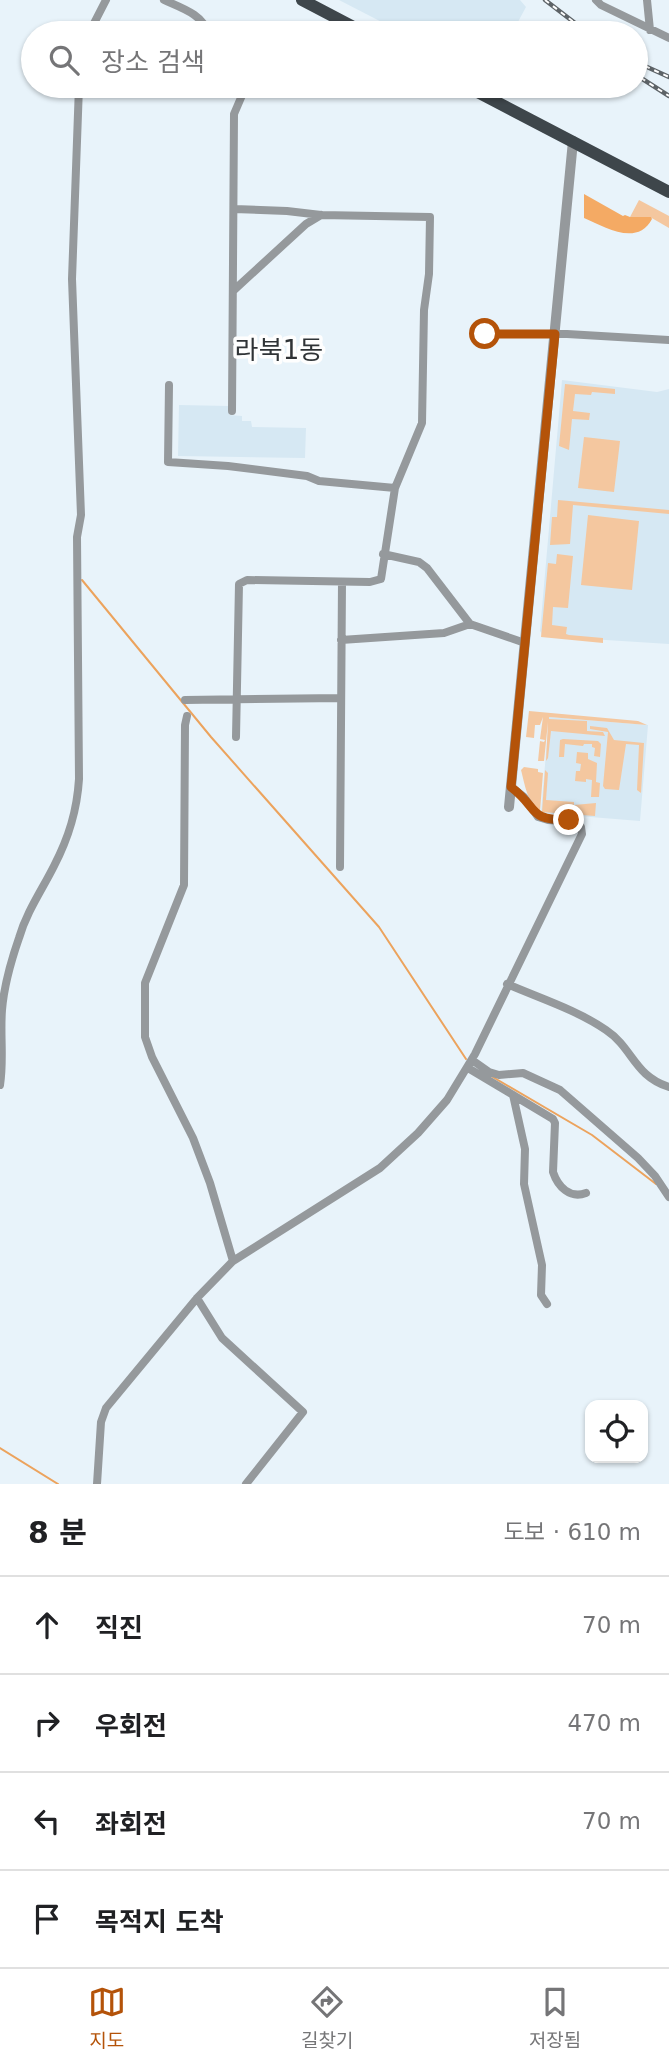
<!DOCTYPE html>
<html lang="ko">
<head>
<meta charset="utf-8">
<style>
	:root { --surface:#fff; --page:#f2f2f2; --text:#202124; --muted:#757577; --line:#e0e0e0; --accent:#b45309 }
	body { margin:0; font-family:"DejaVu Sans","Noto Sans KR",sans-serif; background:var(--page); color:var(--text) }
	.controls { position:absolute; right:21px; bottom:21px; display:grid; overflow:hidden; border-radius:14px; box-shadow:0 2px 5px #0004 }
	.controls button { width:63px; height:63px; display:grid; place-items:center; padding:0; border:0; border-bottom:2px solid var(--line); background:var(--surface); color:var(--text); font:35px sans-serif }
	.stop { position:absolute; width:21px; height:21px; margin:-16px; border:5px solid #b45309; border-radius:50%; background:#fff }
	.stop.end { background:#b45309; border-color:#fff; box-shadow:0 2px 7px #0008 }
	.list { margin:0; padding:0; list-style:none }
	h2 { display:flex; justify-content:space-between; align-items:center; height:91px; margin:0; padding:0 28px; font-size:30px }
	h2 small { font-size:23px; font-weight:400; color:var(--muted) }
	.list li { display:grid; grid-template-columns:46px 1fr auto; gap:21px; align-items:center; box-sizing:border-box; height:98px; padding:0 28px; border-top:2px solid var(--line) }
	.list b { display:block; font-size:26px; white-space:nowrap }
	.list em { font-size:23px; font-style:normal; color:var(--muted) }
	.icon { flex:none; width:38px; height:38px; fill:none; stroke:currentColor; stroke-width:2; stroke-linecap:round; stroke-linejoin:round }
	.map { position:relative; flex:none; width:669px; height:1484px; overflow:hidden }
	.search { position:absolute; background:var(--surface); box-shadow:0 2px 5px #0004; left:21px; right:21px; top:21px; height:77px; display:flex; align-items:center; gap:18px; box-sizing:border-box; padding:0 24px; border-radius:38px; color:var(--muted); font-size:26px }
	.sheet { height:483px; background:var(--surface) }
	nav { display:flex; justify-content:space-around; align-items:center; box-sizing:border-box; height:98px; border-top:2px solid var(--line); background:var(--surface); font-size:19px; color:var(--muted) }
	nav a { display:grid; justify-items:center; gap:4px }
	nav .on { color:var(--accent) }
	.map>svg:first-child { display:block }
</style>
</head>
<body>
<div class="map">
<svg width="669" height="1484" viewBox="0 0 669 1484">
	<rect width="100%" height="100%" fill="#e8f3fa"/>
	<path fill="#d6e8f3" d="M339,0H520L526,7L512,33H403Z
		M562,380L657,392L669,389V644L543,636L540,631Z
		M179,405L229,406V415L242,416V421H251L252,427L306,428L305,458L178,456Z
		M549,717L648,725L640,821L541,813Z"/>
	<path fill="#f4c79f" d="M639,200L669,216V228L650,217H630Z
		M565,384L615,389V394L592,392L591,395L575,394L573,411L590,413L589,420L572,419L569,450L559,446Z
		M584,437L620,441L614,492L578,488Z
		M558,500L669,510V514L573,505L570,544L550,545L552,517H557Z
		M588,515L639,521L632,590L581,585Z
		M557,554L573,556L568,608L553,607L552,625L567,627L566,634L569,635L603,638V643L541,637L548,563L556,564Z
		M529,711L638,721L647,725L549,717V719L587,721V731L603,732L605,736L551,731L548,758L546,761L548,722L544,761H538L540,741L544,742L545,740L540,739L543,717L540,725H535L534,738L526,737Z
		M590,726L607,728L614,740L644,743L641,793L637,790L639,745L626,744L619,790L605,789L603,786L608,732L590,729Z
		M563,739L598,741L601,744L600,757L594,756L595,748L592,747V744H584L583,746L565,744L564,757H559L560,740Z
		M577,752L588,753V759L597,763L596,782L600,783L599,797H591L592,780L586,779V782L575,781L576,771H580L581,764L576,763Z
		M524,767L538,769V772L543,773L540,811C527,802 525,785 521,770Z
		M545,770L548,773L546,800L574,802V805L596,803L595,816L542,812Z"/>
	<path fill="#f4aa64" d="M584,194L623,216L625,215L630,217H651L652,219C637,247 605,227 584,218Z"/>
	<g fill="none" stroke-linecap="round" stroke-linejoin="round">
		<path stroke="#eca35d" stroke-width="2" d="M82,580L211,737L379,927L466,1059
			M491,1076L592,1135L656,1184
			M0,1448L58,1484"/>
		<path stroke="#95999c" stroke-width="8" d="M164,0C179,7 205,15 207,33
			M596,0L601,5L669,38
			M647,0L650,30
			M89,33L106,0
			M234,209L287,211L321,215L430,217L429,274L424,310L422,423L395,488
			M233,291L306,224L321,215
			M485,334H567L669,340
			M169,385L168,462L228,466L307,476L319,481L395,488L381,579L370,582L247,580L239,584L236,737
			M232,411L234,114L246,86
			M383,554L419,562L427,568L470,624L525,643
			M341,640L444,633L470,624
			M185,700L341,698
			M187,716L185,725L184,885L145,983V1037L152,1057L193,1138L210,1183L233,1261
			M340,867L342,582
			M507,984C539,998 577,1010 606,1030C633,1048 634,1076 669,1087
			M472,1060L489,1072L499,1075L523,1073L560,1090L638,1158L655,1176L669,1197
			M468,1068L553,1119L555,1123L553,1172C558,1187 570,1199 586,1193
			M0,1085C4,1060 0,1036 2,1010C4,986 11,961 19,938C27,911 42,890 54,866C69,837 77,811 79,779L77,537L81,515L72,279L79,86
			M513,1095L525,1149L524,1184L542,1265L541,1295L547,1304
			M197,1298L222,1338L303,1412L246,1484
			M97,1484L101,1422L106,1408L197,1298L233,1261L380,1168L418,1133L447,1100L475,1054L582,834L581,827L577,822L548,820L538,817L524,797L511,787"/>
		<path stroke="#95999c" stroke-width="10" d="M509,807L573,141"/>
		<path stroke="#3e464b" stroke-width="12" d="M302,0L365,33
			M466,86L669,192"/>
		<defs>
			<path id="rail" d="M545,0L588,33
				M636,62L669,77
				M641,78L669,96"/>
		</defs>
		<use href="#rail" stroke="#5d6367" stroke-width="4.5"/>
		<use href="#rail" stroke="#fefefe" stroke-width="2" stroke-dasharray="5" stroke-linecap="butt"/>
	</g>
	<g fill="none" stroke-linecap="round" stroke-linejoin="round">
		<path stroke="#b45309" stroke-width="9" d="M485,334H555L511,787C540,809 526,820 569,820"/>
	</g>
	<g text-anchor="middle" stroke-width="7" stroke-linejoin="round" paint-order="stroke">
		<g font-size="26" fill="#2f3336" stroke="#fefefe">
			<text x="279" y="359">라북1동</text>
		</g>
	</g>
</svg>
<div class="controls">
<button><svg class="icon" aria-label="locate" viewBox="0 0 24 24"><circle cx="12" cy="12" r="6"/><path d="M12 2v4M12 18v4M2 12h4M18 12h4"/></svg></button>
</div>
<div class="stop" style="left:485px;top:334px"></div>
<div class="stop end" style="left:569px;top:820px"></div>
<div class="search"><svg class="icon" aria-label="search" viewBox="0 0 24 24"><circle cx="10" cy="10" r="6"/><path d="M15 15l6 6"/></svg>장소 검색</div>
</div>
<section class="sheet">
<h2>8 분<small>도보 · 610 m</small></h2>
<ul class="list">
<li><svg class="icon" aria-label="ahead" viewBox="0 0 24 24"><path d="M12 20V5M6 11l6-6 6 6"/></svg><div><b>직진</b></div><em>70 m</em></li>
<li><svg class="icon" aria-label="right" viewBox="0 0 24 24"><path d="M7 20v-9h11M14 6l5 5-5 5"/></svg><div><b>우회전</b></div><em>470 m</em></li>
<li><svg class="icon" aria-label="left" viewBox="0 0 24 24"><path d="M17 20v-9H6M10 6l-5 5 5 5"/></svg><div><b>좌회전</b></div><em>70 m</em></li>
<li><svg class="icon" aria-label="arrive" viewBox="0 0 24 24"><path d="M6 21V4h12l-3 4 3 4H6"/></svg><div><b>목적지 도착</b></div></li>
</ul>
</section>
<nav>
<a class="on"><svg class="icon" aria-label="map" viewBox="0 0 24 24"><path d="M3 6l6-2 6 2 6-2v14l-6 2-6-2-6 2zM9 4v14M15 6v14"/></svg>지도</a>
<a><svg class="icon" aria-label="directions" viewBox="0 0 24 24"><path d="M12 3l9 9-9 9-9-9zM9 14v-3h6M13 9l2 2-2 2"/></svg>길찾기</a>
<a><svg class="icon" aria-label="saved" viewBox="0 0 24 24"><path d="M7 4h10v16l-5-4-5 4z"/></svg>저장됨</a>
</nav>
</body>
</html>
